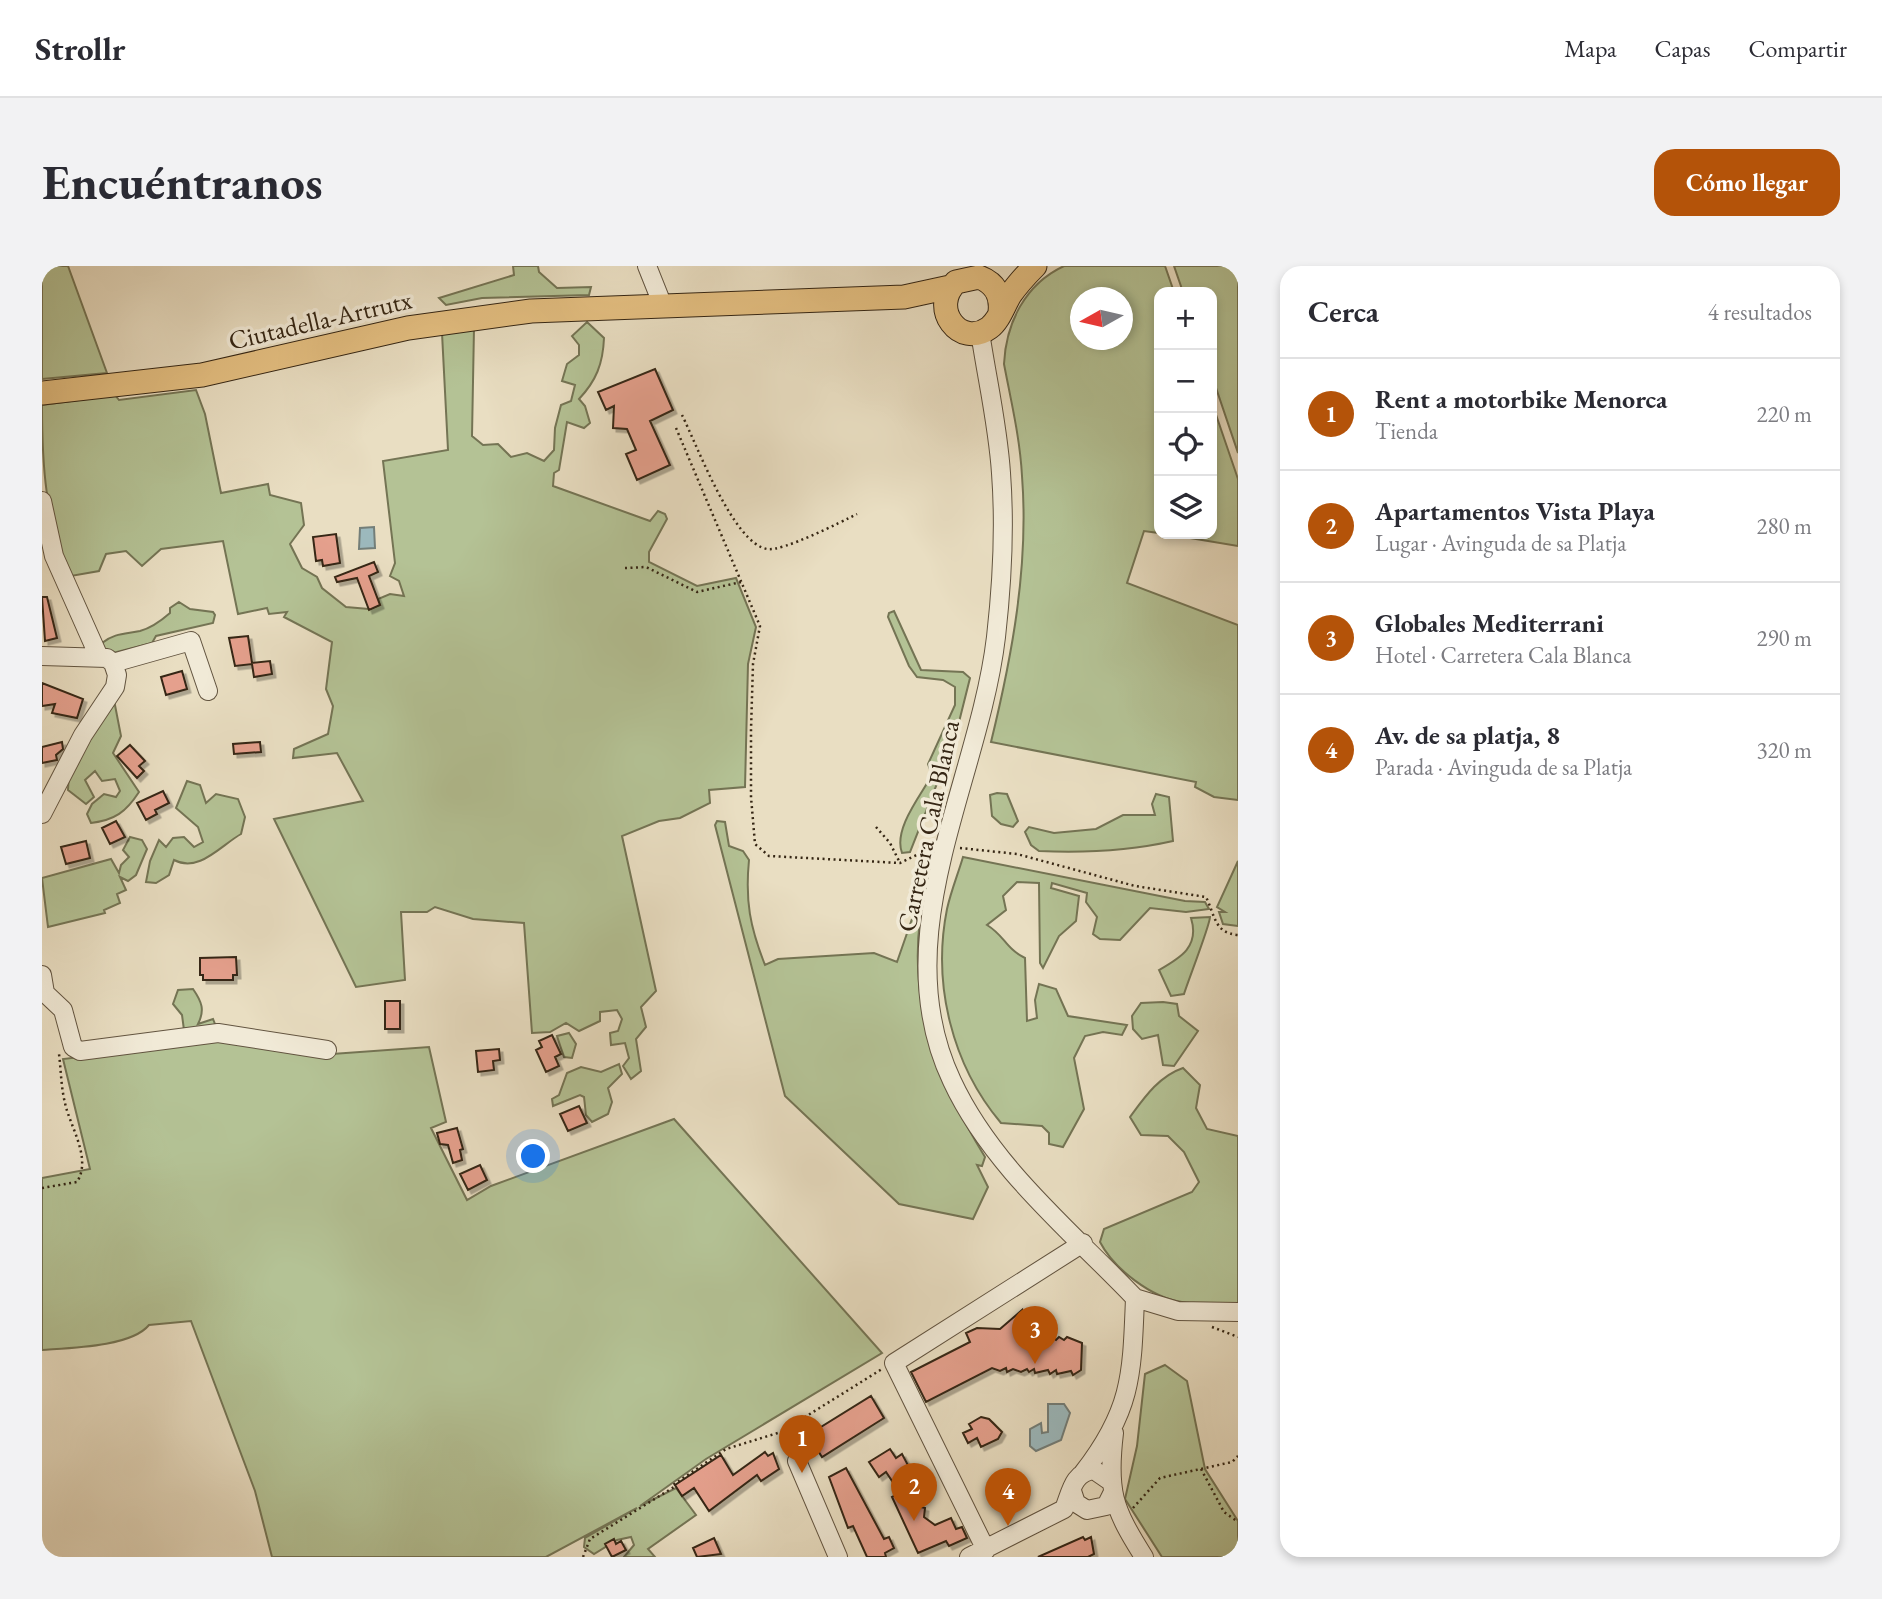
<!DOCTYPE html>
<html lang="es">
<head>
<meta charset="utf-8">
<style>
	:root { --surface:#fff; --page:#f2f2f3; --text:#2b2b33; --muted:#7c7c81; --line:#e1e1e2; --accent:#b45309 }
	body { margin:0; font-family:"EB Garamond",serif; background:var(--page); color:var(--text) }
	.controls { position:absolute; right:21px; top:21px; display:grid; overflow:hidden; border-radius:14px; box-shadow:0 4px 10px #0003 }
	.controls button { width:63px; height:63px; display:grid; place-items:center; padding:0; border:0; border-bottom:2px solid var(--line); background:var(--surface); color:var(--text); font:35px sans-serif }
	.compass { position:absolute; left:1028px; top:21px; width:63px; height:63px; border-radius:50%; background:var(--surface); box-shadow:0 4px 10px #0003; rotate:262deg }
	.you { position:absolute; left:492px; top:891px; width:24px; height:24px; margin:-18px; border:5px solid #fff; border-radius:50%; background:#1a73e8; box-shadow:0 0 0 10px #1a73e833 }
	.badge { display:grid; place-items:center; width:46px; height:46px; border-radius:50%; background:var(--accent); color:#fff; font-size:23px; font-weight:700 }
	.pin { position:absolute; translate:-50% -58px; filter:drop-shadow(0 2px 4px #0008) }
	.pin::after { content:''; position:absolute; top:37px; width:24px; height:21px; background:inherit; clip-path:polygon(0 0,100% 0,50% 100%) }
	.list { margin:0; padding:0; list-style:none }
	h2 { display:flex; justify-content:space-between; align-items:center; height:91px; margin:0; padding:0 28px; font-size:30px }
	h2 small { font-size:23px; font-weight:400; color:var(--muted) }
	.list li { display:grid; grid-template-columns:46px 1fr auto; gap:21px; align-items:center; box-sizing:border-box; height:112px; padding:0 28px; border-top:2px solid var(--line) }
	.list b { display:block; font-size:26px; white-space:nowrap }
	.list p { margin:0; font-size:23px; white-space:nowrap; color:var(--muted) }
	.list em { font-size:23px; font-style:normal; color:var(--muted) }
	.icon { flex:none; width:38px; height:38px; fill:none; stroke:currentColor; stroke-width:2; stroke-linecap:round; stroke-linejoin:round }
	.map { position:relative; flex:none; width:1196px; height:1291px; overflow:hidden; border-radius:21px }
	header { display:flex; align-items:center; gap:42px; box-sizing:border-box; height:98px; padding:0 35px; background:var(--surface); border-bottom:2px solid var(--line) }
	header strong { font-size:33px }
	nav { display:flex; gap:38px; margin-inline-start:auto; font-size:24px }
	.intro { display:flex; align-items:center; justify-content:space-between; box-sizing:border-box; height:168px; padding:0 42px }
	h1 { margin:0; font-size:49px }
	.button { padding:18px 32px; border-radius:21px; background:var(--accent); color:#fff; font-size:24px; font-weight:700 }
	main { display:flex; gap:42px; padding:0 42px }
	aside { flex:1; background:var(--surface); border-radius:21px; box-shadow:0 4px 10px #0003 }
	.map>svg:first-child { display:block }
</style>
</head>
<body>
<header>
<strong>Strollr</strong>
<nav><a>Mapa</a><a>Capas</a><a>Compartir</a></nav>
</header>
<div class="intro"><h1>Encuéntranos</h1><a class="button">Cómo llegar</a></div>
<main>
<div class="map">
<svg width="1196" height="1291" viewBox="0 0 1196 1291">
	<defs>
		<filter id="shadow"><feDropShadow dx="3.5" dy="3.5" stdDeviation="0" flood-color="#0004"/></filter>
	</defs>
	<rect width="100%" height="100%" fill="#e9dec2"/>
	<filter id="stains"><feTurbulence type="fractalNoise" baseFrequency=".00286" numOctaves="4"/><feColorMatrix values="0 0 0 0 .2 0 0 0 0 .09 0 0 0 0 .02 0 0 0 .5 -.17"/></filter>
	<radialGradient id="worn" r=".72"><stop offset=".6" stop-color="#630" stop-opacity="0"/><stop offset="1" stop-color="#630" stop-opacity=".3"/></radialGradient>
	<path fill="#b4c295" stroke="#747454" stroke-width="2" fill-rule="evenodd" d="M0,0H26L65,107L0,113Z
		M471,0H496L497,6L515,22L549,21L547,29L440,32L404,39L397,32L472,9Z
		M1022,0H1123L1132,26H1117V267L1102,265L1085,317L1196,359V534L1172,531L1153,521L1154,516L949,476C970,390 987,300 980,210C978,172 969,135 962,98C964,57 983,18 1022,0ZM1038,32H1080V74H1038Z
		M1132,0H1196V187L1170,110V26H1141Z
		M545,56L562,72C561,98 554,115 537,133L543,140L548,157L542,162L525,156L517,204L512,207L511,220L608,255L616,245L623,248L625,253L607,286V296L655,320L694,312L714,361L706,398L703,521L667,524L668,537L638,552L617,555L580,570L614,725L599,741L604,761L594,773L599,805L589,813L581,800L587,792L583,777L569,779L568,767L576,765L580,753L575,744L558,746V755L537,765L524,757L508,766L490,767L482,657L431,653L393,641L385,646H359L363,714L314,721L232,553L321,535L295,487L251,492L252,483L286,468L291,440L284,423L290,376L242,351L245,346L227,348L225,342L196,348L181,275L119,283L100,300L84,285L64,288L57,305L29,310C3,256 0,198 0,139L73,129L77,134L154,124L163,148L179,227L226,218L228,229L259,237L262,259L248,278L260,302L275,311L280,322L304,341L327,343L338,339L336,333L348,328L362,330L357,315L348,310L353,297L341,195L406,184L400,67L432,62L430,170L441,179L456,178L469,191L485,187L502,195L512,184L513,162L519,139L529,135L533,119L520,115L525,98L537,89V79L530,70Z
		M1170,137L1196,213V280L1124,268H1170Z
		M137,336L148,343L171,346L173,349L171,357L114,370L110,377L71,387L60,382V377C72,367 84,368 98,365C109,362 120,354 128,347V342Z
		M852,345L879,404L921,406L928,412L913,472L868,586L860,587C851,563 879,529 890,509L886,498L913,439V421L901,414L875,411L867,400L846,351L847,347Z
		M72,434L79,470L71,487L97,526C84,546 73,554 49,557L45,548L50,538L62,528L74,531L78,525L73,513L60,515L53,505L43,514L52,531L44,538L26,524C26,490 54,460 72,434Z
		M145,515L158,519L164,537L174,528L196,533L203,551L199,568C178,580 157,607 132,594L127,609L114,617L104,616L108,595L117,574L124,581L131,572L142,571L152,581L161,576L156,561L134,542Z
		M955,527L965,528L976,555L971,561L959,558L950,550L948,529Z
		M1114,528L1127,531L1131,575C1087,585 1042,587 997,585L989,579L983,566L987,561L1012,567L1054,563L1081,549H1113L1110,538Z
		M675,555L683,556L687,580L701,585L707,594C703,635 708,661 723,699L736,693L832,687L855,696L871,650L878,653C867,744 896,814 943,891L940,900L935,899L946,921L931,953L857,938L743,830L673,559Z
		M88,571L100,574L105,583L94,609L86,615L78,611L84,624L75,628L78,637L62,644L63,647L6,661L0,612L69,593L77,607L79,599L87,591L81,584Z
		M921,591L1143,635L1163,636L1167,643L1144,646L1108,642L1078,674L1058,673L1051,668L1055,651L1044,636L1045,627L1010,617L1009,622L1037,630L1034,655L1017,670L1001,702L998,697L997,617L975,616L961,630L964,644L945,659C963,670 963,682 983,692L985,755L995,752L993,734L997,718L1014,723L1026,750L1085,759L1080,769L1061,766L1043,770L1032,792L1042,843L1021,881L1007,878V867L1000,860L959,857C910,799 890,718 905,643C909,625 916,608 921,591Z
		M1196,595V660L1181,658L1177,646H1183L1175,641Z
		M1168,651C1168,659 1146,715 1142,728L1129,730L1117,704C1138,692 1158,681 1149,652Z
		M151,723C160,736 163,744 156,758L171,753L173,758L167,765L142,764L140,749L131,738L136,724Z
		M1121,736L1135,738L1137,750L1156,765L1132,800L1121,799L1116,769L1100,773L1091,763L1090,750L1099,737Z
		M527,767L534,778L530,792L522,791L515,770Z
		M179,774L290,788L387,781L404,856L389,862L425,934L449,920L632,853L840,1087L664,1193L598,1240L634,1222L654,1249L606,1283L613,1291H582L592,1279L589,1271L575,1274L552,1288L542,1281L543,1272L595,1242L504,1291H230L213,1225L149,1055L107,1059C89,1081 28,1082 0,1084V912L48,903L21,793Z
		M577,798L580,808L566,822L570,836L566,848L550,856L544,849L542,831L538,829L511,840L510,833L517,829L525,807L539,801L559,806Z
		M1141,802L1158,819L1154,842L1165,863L1196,870V1037C1178,1037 1158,1039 1140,1036C1110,1032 1072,1003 1058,976L1062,963L1150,926L1157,916L1142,886L1126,870L1099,869L1088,851C1102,832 1117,810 1141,802Z
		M1123,1099L1145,1115L1163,1203L1196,1255V1291H1120L1083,1233L1095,1180L1103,1108Z"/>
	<path fill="#9cb9bd" stroke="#737e79" stroke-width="2" d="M332,261L333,282L317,283L318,262Z
		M1006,1138H1022L1028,1147L1019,1174L994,1185L988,1180V1163L999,1157L1000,1167L1006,1166Z"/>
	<path fill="#e5a08d" stroke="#352614" stroke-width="2" filter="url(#shadow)" d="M613,103L631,144L608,155L628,199L595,214L584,188L594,184L585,163L571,162L572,140L564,144L556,126Z
		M294,268L298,297L281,300L280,294L274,295L271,271Z
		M332,296L336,306L327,310L338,339L327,344L315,312L295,316L293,311Z
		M0,331H5L15,372L3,375Z
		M206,370L210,397L228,395L230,408L212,411L210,398L193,400L187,372Z
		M140,405L145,423L124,429L119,411Z
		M0,417L41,433L35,452L10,447L13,438L0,440Z
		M20,476L21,483L14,489L15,494L0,497V481Z
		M218,476L219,486L192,488L191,478Z
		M88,479L103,495L97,500L102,505L95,512L75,490Z
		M121,525L127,537L113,544L115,548L104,554L95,537Z
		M74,555L83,571L68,578L60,562Z
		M44,575L48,592L24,598L19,581Z
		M194,691L195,709H191V714H161V709H158V692Z
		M343,735H358V763H343Z
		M510,769L519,788L513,791L517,800L504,806L494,784L500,781L497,775Z
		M457,783L458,794L451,795L452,804L436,806L434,785Z
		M537,840L545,857L526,865L518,848Z
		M415,862L421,883L418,884L420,894L411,897L406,879L398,878L395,867Z
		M438,899L445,914L426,924L418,908Z
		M980,1044L979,1063L993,1074L996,1070L1000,1074L1010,1071L1014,1074L1017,1071L1022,1074L1025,1071L1040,1077L1039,1104L1031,1109L1029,1105L1015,1108L1014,1104L1008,1108L1006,1104L993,1107L992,1103L987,1106L985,1103L979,1106L971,1103L965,1106L964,1102L958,1105L950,1102L884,1136L869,1106L928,1076L924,1067L935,1062L958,1063Z
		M829,1130L842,1152L780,1191L766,1169Z
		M939,1151L947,1153L960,1166L956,1173L939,1181L935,1172L926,1177L921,1167L930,1163L927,1158Z
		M848,1183L854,1192L860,1188L868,1203L861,1207L870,1227L877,1228L875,1240L883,1242L882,1251L893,1259L909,1252L914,1263L920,1261L925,1272L907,1280L904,1275L876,1287L850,1231L858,1227L844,1206L837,1211L827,1196Z
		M723,1186L726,1190L731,1187L737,1203L719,1215L715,1209L667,1245L652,1222L640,1230L633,1219L679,1189L691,1209Z
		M804,1202L842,1273L847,1271L852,1282L843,1287L844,1291H825L811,1260L806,1262L787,1211Z
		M1041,1271L1043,1274L1049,1271L1052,1288L1046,1291H996Z
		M672,1272L679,1288L655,1291L651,1282Z
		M572,1273L574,1278L579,1275L584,1284L570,1291L563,1278Z"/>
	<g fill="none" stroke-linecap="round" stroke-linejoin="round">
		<defs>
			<path id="minor" d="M605,0L621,40
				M938,66C945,113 956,160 959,207C963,260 960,318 954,371C937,516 841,670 910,815C950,901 1028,964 1093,1032C1090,1109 1090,1144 1041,1207
				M0,235L12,290L57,391
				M0,390L65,392L71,397L75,409L73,421L41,469L0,548
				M71,397L149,375L166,425
				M0,709L3,727L21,744L31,781L38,785L176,767L285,784
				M1093,1032L1136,1045L1196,1046
				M1072,1167C1065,1225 1071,1242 1102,1291
				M755,1195L796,1291
				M1030,1225L1034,1237L1045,1244L1064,1240L1070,1228
				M944,1284L852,1097L1041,977
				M927,1291L1022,1243C1029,1226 1031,1206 1052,1204L1068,1215"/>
			<path id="major" d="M958,46C960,29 953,17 937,11L914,16C887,42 918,83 947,62C957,55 962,39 968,29C975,19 984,9 993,0
				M0,127L160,109L366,62L489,45L862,31L908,21"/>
		</defs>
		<use href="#minor" stroke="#625440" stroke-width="20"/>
		<use href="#major" stroke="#352614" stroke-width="25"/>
		<path stroke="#352614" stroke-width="2.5" stroke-dasharray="2 3.5" stroke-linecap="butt" d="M640,149C655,179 691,277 725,283C740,286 799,256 815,248
			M634,162L718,360L711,398L709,464V531L713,578L727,590L858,597L887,583
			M583,302L604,301L655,326L699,316
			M834,561L848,577L858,597
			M918,582L975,588L1093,620L1164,631C1173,649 1172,667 1196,669
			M0,922L35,916C50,892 28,861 23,837C19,821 19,804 17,788
			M1170,1061L1196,1071
			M739,1166L840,1103
			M1159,1203L1182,1246L1196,1256
			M1091,1242L1118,1212L1190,1196L1196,1190
			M541,1291L548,1273L632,1221L631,1219L684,1183L739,1166L750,1181"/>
		<use href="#minor" stroke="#f1ead7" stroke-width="18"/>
		<use href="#major" stroke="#e4bf81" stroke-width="23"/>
	</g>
	<g text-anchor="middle" stroke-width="7" stroke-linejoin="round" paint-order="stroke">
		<g font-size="26" fill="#352614" stroke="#f1ead7">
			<text transform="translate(278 54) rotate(-13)" y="9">Ciutadella-Artrutx</text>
			<text transform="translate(886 560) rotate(-78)" y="9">Carretera Cala Blanca</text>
		</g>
	</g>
	<rect width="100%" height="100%" filter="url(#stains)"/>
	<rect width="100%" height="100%" fill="url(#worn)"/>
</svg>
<div class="controls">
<button>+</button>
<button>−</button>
<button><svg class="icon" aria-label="locate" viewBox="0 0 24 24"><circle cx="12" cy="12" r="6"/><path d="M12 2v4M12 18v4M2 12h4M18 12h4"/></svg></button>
<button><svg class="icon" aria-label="layers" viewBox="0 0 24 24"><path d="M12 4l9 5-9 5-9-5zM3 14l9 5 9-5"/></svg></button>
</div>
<svg class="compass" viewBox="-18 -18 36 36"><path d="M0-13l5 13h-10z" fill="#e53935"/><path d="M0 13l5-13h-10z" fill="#7c7c81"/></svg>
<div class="you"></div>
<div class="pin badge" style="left:760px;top:1207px">1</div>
<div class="pin badge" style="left:872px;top:1255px">2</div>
<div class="pin badge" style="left:993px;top:1098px">3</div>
<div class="pin badge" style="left:966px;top:1260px">4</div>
</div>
<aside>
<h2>Cerca<small>4 resultados</small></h2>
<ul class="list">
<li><span class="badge">1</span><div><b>Rent a motorbike Menorca</b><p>Tienda</p></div><em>220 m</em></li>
<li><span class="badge">2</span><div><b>Apartamentos Vista Playa</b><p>Lugar · Avinguda de sa Platja</p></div><em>280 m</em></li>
<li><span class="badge">3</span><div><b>Globales Mediterrani</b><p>Hotel · Carretera Cala Blanca</p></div><em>290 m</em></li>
<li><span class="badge">4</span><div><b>Av. de sa platja, 8</b><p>Parada · Avinguda de sa Platja</p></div><em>320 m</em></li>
</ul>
</aside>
</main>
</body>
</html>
